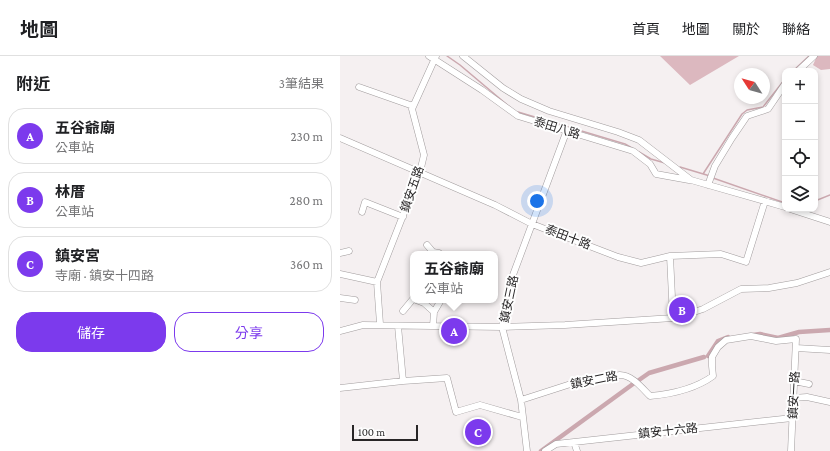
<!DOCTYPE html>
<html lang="zh-TW">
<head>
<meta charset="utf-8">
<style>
	:root { --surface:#fff; --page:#f2f2f2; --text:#202124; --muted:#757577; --line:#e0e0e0; --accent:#7c3aed }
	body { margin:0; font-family:"Crimson Pro","Noto Sans TC",serif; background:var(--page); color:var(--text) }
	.controls { position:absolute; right:12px; top:12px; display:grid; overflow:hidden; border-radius:8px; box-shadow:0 2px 6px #0003 }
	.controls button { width:36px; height:36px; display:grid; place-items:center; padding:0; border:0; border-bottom:1px solid var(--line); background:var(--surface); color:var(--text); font:20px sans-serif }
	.compass { position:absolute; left:394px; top:12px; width:36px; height:36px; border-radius:50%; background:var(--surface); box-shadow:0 2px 6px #0003; rotate:306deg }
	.scale { position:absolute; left:12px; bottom:10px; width:66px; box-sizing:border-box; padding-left:4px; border:2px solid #282627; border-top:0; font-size:11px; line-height:14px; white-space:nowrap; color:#282627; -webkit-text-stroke:3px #fefefe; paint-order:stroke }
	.you { position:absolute; left:197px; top:145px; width:14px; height:14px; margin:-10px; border:3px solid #fff; border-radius:50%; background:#1a73e8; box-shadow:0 0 0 6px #1a73e833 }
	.badge { display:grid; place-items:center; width:26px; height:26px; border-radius:50%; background:var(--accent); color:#fff; font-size:13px; font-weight:700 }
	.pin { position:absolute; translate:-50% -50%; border:2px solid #fff; box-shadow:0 1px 4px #0006 }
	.popup { position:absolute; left:70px; top:195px; width:88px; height:52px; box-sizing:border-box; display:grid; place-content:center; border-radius:8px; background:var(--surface); filter:drop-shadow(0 1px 3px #0005); font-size:13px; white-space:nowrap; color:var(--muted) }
	.popup b { font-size:15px; color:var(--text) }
	.popup::after { content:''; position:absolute; left:50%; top:100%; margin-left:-8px; border:8px solid transparent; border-top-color:var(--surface) }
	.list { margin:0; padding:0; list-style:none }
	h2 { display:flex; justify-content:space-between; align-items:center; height:52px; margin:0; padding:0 16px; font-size:17px }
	h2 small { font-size:13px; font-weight:400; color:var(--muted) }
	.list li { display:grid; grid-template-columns:26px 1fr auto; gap:12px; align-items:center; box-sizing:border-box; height:56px; margin:0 8px 8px; padding:0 8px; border:1px solid var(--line); border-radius:16px }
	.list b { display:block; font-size:15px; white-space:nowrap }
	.list p { margin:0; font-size:13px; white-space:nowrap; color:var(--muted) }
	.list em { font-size:13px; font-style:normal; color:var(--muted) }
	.actions { display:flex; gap:8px; padding:12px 16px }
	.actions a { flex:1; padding:9px 0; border:1px solid var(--accent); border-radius:16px; text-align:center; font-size:14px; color:var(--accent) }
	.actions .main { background:var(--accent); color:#fff }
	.icon { flex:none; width:22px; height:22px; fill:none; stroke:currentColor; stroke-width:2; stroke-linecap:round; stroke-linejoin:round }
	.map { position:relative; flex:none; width:490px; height:395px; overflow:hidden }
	header { display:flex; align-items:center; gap:24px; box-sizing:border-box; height:56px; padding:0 20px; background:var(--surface); border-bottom:1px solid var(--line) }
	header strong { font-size:19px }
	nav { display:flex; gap:22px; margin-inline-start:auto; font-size:14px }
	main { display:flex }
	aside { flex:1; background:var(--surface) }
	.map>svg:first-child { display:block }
</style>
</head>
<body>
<header>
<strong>地圖</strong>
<nav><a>首頁</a><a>地圖</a><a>關於</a><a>聯絡</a></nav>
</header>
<main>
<aside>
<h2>附近<small>3筆結果</small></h2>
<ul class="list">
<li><span class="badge">A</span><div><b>五谷爺廟</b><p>公車站</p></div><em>230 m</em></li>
<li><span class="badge">B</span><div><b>林厝</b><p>公車站</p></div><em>280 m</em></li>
<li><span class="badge">C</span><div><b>鎮安宮</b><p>寺廟 · 鎮安十四路</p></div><em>360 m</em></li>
</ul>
<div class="actions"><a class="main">儲存</a><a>分享</a></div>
</aside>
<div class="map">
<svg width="490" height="395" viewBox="0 0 490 395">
	<rect width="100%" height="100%" fill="#f5f0f1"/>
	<path fill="#dcb8bf" d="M320,0H399L350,29Z
		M477,0H490V13L481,14L473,9Z"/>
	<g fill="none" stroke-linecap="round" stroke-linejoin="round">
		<path stroke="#cba8af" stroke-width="1.5" d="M107,0L120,9L171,52
			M453,15L469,0
			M178,56L285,88L292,92
			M299,96L311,103L325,107
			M340,111L370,120
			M363,118L402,58L407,54L423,51L445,23
			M373,122L445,147
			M475,145L490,139"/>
		<path stroke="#cba8af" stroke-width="4.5" d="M413,279L420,278L438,282L459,276L490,274
			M368,300L378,285L388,281
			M299,324L309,317L364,301
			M201,395L293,328"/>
		<defs>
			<path id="minor" d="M89,0L142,34L178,60L293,95L310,108L316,118L349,124
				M123,0L163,32L181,43L209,55L278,76L299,84L351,124L445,151
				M458,15L474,0
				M19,31L73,50
				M0,82L155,149L192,168L278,201L301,207L330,200L381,198L406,206L425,145
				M368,129L375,110L392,82L407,60L428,53L445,28
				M450,153L490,166
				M22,156L25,146L63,161
				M87,189L93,196L99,197L100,198
				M0,197L9,195
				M330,200L333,262
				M0,218L37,226
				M0,242L15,244
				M76,244L84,247L94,256
				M63,255L73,243
				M40,268L37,226L80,116L84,99L72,53L96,0
				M93,270L94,256L101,244
				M0,275L23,269L162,271L225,269L333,262L348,258L363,253L401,233L429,232L457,227L490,216
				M456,292L490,294
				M63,325L107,322L116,356L140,349L182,361
				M454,325L469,328
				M0,332L63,325L58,270
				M453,342L467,341L490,346
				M181,344L243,324L280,319C292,319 302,332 310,340C333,338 355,333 373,320L372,310V301L378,291L386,284L411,280L436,285L456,283L451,395
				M234,386L237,395
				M187,395L181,344L162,271L170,227L227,74
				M205,395L216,388L452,362"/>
		</defs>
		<use href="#minor" stroke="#a19c9d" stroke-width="7"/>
		<use href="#minor" stroke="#fff" stroke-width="6"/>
	</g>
	<g text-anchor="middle" stroke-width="4" stroke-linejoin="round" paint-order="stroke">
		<g font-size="12" fill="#282627" stroke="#fefefe">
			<text transform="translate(217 72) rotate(17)" y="4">泰田八路</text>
			<text transform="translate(72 133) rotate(-71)" y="4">鎮安五路</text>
			<text transform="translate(228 181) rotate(21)" y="4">泰田十路</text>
			<text transform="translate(169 243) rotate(-78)" y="4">鎮安三路</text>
			<text transform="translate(254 324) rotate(-11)" y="4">鎮安二路</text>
			<text transform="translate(454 339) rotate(-87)" y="4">鎮安一路</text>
			<text transform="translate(328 375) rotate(-6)" y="4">鎮安十六路</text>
		</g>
	</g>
</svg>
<div class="controls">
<button>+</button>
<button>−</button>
<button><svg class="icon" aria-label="locate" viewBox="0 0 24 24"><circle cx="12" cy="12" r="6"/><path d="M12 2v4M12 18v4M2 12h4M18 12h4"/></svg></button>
<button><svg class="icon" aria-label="layers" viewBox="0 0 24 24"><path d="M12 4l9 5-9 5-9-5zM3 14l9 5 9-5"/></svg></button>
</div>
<svg class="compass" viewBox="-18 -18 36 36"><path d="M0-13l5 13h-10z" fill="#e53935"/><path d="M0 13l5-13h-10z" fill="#757577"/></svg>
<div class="scale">100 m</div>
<div class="you"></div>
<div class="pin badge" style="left:114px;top:275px">A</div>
<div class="popup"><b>五谷爺廟</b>公車站</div>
<div class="pin badge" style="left:342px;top:254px">B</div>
<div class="pin badge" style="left:138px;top:376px">C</div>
</div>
</main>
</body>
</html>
